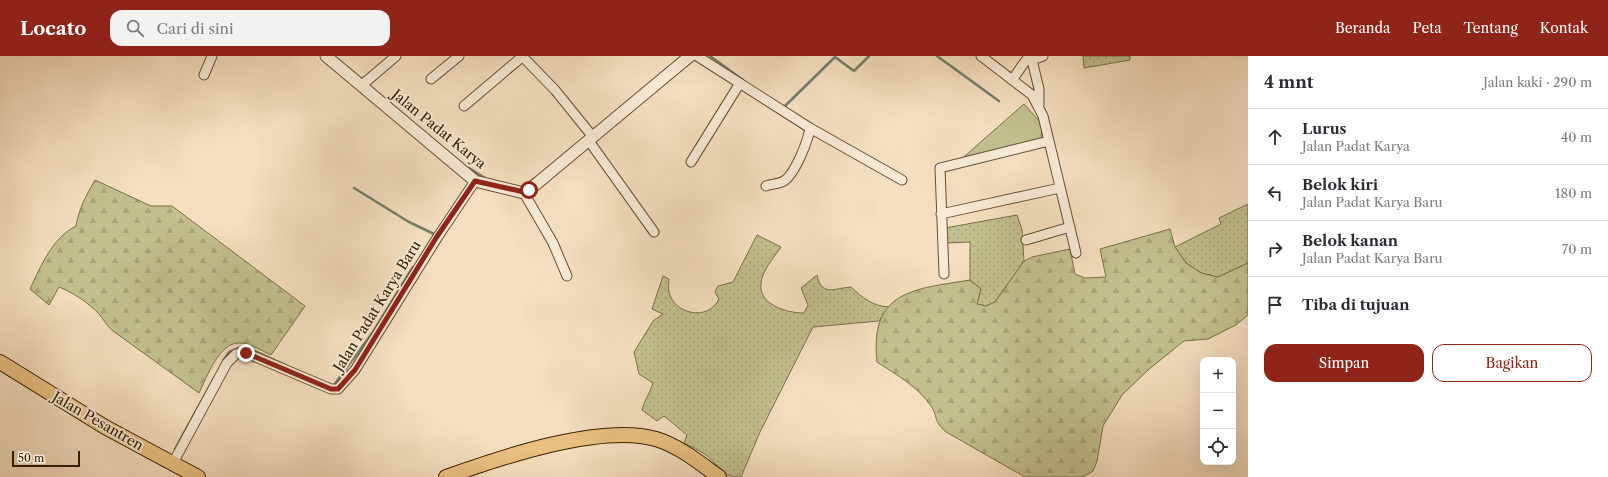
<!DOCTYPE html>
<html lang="id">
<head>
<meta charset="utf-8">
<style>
	:root { --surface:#fff; --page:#f2f2f3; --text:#2b2b33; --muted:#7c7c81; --line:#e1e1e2; --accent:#8f2418 }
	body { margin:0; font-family:"Libre Caslon Text",serif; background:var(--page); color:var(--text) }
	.controls { position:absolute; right:12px; bottom:12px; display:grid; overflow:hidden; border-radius:8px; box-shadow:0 4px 16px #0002 }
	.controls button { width:36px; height:36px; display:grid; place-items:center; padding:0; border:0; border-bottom:1px solid var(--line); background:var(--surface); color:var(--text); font:20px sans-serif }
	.scale { position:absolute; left:12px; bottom:10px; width:68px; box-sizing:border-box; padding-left:4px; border:2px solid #352000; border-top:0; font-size:11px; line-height:14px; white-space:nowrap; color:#352000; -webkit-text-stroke:3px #f8ead6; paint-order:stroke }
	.stop { position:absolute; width:12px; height:12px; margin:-9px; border:3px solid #8f2418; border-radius:50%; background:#fff }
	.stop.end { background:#8f2418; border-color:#fff; box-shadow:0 1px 4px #0008 }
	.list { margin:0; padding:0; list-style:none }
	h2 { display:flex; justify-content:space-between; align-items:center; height:52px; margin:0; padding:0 16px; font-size:17px }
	h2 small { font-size:13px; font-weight:400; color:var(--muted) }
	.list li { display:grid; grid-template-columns:26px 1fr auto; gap:12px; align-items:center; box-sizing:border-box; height:56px; padding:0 16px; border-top:1px solid var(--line) }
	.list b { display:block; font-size:15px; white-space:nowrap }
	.list p { margin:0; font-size:13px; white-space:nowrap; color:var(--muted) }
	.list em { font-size:13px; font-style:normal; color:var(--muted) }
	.actions { display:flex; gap:8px; padding:12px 16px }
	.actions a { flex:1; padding:9px 0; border:1px solid var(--accent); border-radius:12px; text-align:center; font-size:14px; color:var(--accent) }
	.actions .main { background:var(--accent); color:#fff }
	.icon { flex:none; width:22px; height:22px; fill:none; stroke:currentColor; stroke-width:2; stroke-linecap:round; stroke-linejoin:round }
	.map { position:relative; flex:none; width:1248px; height:421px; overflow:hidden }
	header { display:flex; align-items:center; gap:24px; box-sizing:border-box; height:56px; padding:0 20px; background:var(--accent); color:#fff }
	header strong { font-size:19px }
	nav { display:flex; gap:22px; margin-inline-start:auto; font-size:14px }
	.search { width:280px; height:36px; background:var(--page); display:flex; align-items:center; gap:10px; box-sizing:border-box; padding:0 14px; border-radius:12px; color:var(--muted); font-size:15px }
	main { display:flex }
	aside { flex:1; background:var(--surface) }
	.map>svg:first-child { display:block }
</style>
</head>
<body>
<header>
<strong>Locato</strong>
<div class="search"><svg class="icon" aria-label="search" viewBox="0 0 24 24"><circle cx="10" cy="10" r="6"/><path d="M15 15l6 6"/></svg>Cari di sini</div>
<nav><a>Beranda</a><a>Peta</a><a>Tentang</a><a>Kontak</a></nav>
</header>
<main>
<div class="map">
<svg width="1248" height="421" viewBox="0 0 1248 421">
	<defs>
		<pattern id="grass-dots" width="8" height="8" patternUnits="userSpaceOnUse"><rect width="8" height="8" fill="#c1c08e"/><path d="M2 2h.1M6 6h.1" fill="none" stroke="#a6a579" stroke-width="1.8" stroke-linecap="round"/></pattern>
		<pattern id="forest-firs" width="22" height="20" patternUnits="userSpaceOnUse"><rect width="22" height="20" fill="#c1c08e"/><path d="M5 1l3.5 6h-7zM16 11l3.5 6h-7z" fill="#a6a579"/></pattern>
	</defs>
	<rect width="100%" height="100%" fill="#f5dfc0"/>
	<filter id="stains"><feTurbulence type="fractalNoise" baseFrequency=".005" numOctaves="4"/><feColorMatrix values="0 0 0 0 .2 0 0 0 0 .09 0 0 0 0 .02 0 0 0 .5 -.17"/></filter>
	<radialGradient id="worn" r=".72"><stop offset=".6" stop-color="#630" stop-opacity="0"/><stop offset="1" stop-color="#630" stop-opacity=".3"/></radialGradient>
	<path fill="url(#grass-dots)" stroke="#7b7047" d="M1083,0H1130V4L1084,12Z
		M1248,148V207L1218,221L1201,217L1186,207L1175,191L1221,168L1219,162Z
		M1017,159L1022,174L1024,205L995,246L986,250L977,248L981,233L970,224V186L945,187V172Z
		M757,179L781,191C774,201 762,215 761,227C758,249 787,257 804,257L808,249L801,232L817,219C821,241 835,232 851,231C863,242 872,250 889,251L879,265L813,271L760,376L741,421C718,421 722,411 706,399C700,394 691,391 684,387L687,379L664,360L657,365L642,354C644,345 650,337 653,327L639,318L634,296L653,265L663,258L652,253L663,220L669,223C669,227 668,232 669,236C674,258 708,266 719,243L715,236L718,230L733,226Z"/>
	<path fill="url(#forest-firs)" stroke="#7b7047" d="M95,124L151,150H172L305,250L271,299C262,295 250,287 240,287C219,286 207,321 199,337L113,275C106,269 104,264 99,258C89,247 72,236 59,231L49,249L30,233C41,210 52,182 76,170C79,152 86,140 95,124Z
		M1170,173L1175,191L1186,207L1201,217L1218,221L1248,207V259L1236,269L1208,283L1184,285L1148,314L1122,339L1103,370L1097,405L1093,415L1083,421H1025L946,376C933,365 938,360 931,350C917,330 897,319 877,306C869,234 915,233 970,224L981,233L977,248L986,250L995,246L1024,205L1032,201L1070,193L1075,218L1085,222L1106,221L1100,193Z"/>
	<path fill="#c1c08e" stroke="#7b7047" d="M1024,48L1042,68L1041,85L958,106Z"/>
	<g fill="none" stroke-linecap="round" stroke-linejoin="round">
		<path stroke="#737e6c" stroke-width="2.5" d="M710,0L743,24
			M937,0L999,45
			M783,50L784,51L835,1L854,15L869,0
			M469,112L485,122
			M354,132L409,166L434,178
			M521,132L535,122
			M223,305L229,296L244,290L287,310
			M334,329L373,276L413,211
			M175,393L214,322"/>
		<defs>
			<path id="minor" d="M522,0L555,34L593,81
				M697,0L810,72L902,124
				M981,0L1032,39L1043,60L1076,197
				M1031,0L1039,33V49
				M1032,4L1043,0
				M204,19L212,0
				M431,23L459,0
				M1012,24L1029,0
				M362,29L396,0
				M464,50L523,0
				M589,85L654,176
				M691,106L740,27
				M766,130C771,128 779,128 784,125C795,118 808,85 810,72
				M524,137L553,187L567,220
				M941,158L1060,132
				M1026,184L1070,171
				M944,218L940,112L1049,85
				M173,407L227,307L236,298L246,297L331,333H338L355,314L437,182L475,125"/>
			<path id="tertiary" d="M326,0L475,125L524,137L529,134L690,0"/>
			<path id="primary" d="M0,306L105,371L198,421
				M446,421C499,402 601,367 656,383C679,390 700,407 719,421"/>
		</defs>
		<use href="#minor" stroke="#655030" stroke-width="11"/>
		<use href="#tertiary" stroke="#655030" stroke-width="13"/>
		<use href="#primary" stroke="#352000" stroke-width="16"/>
		<use href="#minor" stroke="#f8ead6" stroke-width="9"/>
		<use href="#tertiary" stroke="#f8ead6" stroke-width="11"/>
		<use href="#primary" stroke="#eac080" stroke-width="14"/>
	</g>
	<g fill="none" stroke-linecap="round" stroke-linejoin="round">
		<path stroke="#8f2418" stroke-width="5" d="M246,297L331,333H338L355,314L436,182L475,125L524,136L529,134"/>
	</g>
	<g text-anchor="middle" stroke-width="4" stroke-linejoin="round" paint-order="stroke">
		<g font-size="14" fill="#352000" stroke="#f8ead6">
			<text transform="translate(439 73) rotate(39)" y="5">Jalan Padat Karya</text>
			<text transform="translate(377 250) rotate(-58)" y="5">Jalan Padat Karya Baru</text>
			<text transform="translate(98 365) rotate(30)" y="5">Jalan Pesantren</text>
		</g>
	</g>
	<rect width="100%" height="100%" filter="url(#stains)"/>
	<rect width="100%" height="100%" fill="url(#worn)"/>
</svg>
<div class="controls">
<button>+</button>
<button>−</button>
<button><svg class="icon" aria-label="locate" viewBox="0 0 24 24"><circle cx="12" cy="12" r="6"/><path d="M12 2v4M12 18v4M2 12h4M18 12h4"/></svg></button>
</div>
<div class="scale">50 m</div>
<div class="stop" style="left:529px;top:134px"></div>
<div class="stop end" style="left:246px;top:297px"></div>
</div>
<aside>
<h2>4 mnt<small>Jalan kaki · 290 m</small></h2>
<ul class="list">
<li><svg class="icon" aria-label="ahead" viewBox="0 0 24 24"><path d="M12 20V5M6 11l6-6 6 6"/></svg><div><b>Lurus</b><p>Jalan Padat Karya</p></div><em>40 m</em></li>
<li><svg class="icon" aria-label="left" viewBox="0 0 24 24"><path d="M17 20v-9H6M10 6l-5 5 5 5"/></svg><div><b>Belok kiri</b><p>Jalan Padat Karya Baru</p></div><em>180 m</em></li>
<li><svg class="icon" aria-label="right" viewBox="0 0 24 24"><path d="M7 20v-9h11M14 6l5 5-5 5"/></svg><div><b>Belok kanan</b><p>Jalan Padat Karya Baru</p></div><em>70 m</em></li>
<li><svg class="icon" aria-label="arrive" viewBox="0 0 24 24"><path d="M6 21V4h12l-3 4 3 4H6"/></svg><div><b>Tiba di tujuan</b></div></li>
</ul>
<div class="actions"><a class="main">Simpan</a><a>Bagikan</a></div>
</aside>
</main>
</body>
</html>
